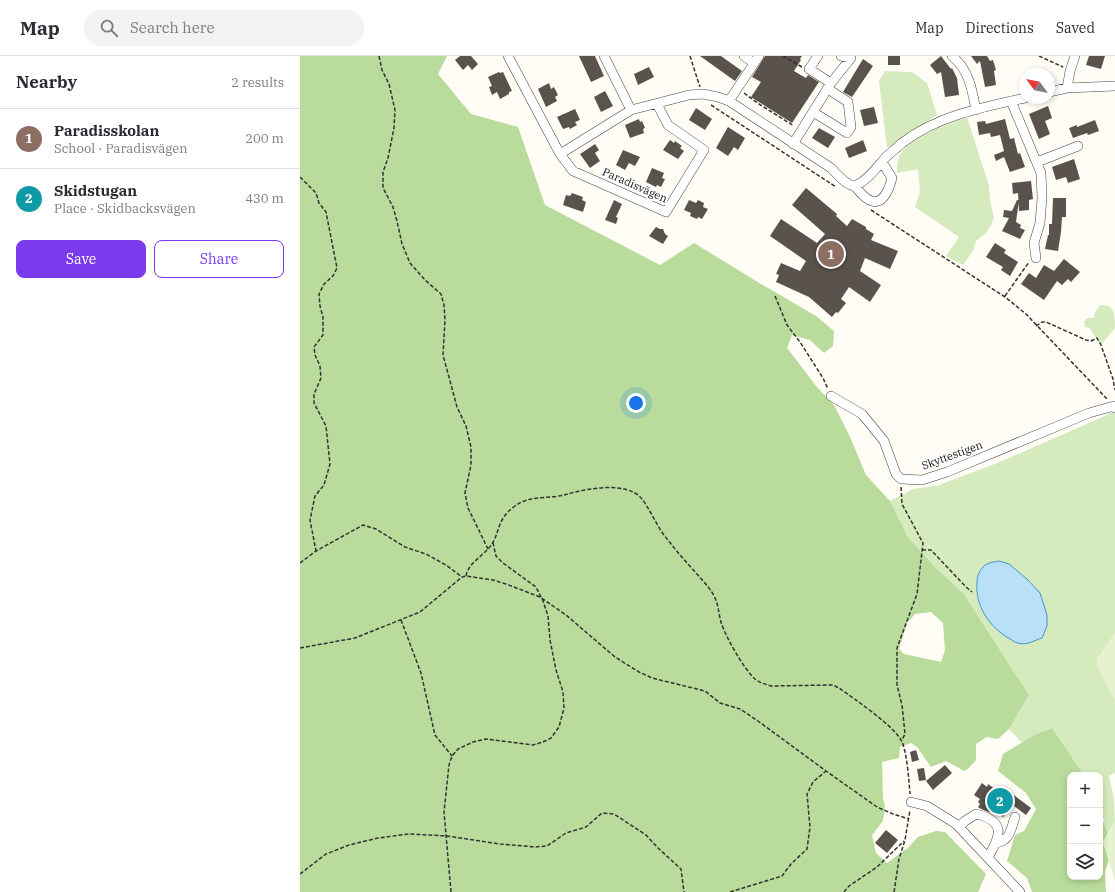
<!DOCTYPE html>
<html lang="en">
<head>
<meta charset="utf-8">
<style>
	:root { --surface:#fff; --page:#f2f2f3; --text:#2b2b33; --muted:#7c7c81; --line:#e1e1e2; --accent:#7c3aed }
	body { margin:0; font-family:"IBM Plex Serif",serif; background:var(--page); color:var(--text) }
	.controls { position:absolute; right:12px; bottom:12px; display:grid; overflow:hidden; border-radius:8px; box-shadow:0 2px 6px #0003 }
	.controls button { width:36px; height:36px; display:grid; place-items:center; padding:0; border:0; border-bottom:1px solid var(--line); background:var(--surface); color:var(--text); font:20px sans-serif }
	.compass { position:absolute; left:719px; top:12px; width:36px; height:36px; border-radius:50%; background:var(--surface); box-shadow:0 2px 6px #0003; rotate:302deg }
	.you { position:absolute; left:336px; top:347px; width:14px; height:14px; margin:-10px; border:3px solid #fff; border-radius:50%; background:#1a73e8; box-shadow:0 0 0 6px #1a73e833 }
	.badge { display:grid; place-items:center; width:26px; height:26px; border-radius:50%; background:var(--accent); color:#fff; font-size:13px; font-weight:700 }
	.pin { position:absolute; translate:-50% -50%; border:2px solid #fff; box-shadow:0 1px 4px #0006 }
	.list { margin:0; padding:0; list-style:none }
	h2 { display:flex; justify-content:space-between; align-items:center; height:52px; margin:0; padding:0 16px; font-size:17px }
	h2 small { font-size:13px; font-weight:400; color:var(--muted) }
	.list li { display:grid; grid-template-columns:26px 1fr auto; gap:12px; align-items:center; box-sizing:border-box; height:60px; padding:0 16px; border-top:1px solid var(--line) }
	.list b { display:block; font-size:15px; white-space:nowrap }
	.list p { margin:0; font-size:13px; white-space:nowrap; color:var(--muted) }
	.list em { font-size:13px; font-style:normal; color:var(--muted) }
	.actions { display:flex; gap:8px; padding:12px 16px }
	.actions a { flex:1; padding:9px 0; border:1px solid var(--accent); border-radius:8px; text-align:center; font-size:14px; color:var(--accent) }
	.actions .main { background:var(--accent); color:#fff }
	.icon { flex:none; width:22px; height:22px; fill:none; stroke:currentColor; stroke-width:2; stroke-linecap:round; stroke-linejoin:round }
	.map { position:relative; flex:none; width:815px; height:836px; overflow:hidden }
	header { display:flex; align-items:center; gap:24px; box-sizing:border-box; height:56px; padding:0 20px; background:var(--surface); border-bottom:1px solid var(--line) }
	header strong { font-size:19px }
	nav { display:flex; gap:22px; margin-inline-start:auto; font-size:14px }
	.search { width:280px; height:36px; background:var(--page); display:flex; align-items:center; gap:10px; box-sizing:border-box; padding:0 14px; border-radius:22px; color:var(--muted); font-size:15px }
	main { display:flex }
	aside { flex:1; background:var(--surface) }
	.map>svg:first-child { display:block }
</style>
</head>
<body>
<header>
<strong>Map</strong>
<div class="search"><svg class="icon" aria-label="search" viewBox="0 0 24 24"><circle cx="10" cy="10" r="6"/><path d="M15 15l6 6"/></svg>Search here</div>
<nav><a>Map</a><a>Directions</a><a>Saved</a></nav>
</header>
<main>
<aside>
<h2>Nearby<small>2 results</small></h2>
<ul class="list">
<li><span class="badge" style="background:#8d6e63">1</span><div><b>Paradisskolan</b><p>School · Paradisvägen</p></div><em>200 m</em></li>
<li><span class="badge" style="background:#0f9aa8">2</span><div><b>Skidstugan</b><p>Place · Skidbacksvägen</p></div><em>430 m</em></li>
</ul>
<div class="actions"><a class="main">Save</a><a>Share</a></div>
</aside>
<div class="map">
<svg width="815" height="836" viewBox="0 0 815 836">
	<rect width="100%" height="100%" fill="#fffdf5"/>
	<path fill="#d5ebbd" d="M585,15L612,16L627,27L637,59L587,92L579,25Z
		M667,61L689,130L690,145L694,161L691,169L686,177L676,185L673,195L663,209L646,200L659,181L615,151L620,135L618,113L597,117C597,111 597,105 600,99C611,80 647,69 667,61Z
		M800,249C815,248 815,259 815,272L801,289L795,281L790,272L785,271L784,266L787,262H794L795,256Z
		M815,354V577L797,603L798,612L815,644V717L809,720L814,743L815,766L808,777C800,757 800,741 800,719H784L752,672L736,678L722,687L709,673L729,639L664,538L637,513L608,481L590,445L613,433L636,430L700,406L807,359Z"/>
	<path fill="#b9dc9c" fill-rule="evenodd" d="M0,0H147L138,18L171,58L218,71L245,149L360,209L394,187L461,228L516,260L534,275L533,290L524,297L510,284L492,279L487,292L517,331L534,349L550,381L566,419L590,445L608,481L637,513L664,538L729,639L709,673L698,683L687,681L676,688V704L668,713L664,715L646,705L631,711L617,691L611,687L600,691L599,702L582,706L583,742L585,751L583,765L572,779L576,797L587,807L609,791L618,781L636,775L645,776L686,818L678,836H0ZM631,556L643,567L645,594L641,606L604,598L599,593L607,567L615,558Z
		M752,672L784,719H770V821H800V750L803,765L808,777L803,786L809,804L805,815L806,836H732L727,822L707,805L715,779L724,775L736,753L726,737L698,715L703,698L736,678Z"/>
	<path fill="#e6f2cf" d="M815,577V644L798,612L797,603Z
		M815,766V825L803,786Z"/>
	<path fill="#b9e0f7" stroke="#3f96cf" d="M699,505L709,508L727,523L740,537L747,559V570L742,582C735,584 726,590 718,587C715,587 712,584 710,583C689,571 675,550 677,526C677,519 681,511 687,508C690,506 695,506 699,505Z"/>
	<path fill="#5a524d" d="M160,0H171L178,8L172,14L168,9L163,14L155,4Z
		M279,0H295L304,20L291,26Z
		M400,0H421L442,15L435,25Z
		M465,0H502L500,3L501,4L494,15L506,22L508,19L519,26L492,67L451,41L461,26L452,21Z
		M588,0H600V9H588Z
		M641,0L651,13L652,12L657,22L659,39L645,41L641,16L637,18L630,9Z
		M671,0H687L690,5L693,4L696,14L694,15L696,29L685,31L680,5L677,8Z
		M789,0H805L801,13L786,9Z
		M563,3L573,10L552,41L543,36Z
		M349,11L354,21L338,29L334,18Z
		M199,16L200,17L203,16L212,35L209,36V38L200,43L197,36L192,39L189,31L192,30L188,21Z
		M249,27L251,33L254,31L258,39L255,41L257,45L246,51L238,33Z
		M305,35L313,50L301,56L294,41Z
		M748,50L752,62L745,65L750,78L739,83L729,58Z
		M574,51L578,67L564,70L560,54Z
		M396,52L412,63L405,74L389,64Z
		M275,53L280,64L275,66L277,69L270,73L269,71L263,73L257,61Z
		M339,63L340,66L342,65L345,72L343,73L344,77L330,82L325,69Z
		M705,63L710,83L714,82L718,98L720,97L725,111L710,116L704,101L696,105L694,99L704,95L700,79L691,81L690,77L679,79L677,66L685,65L686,68Z
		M795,64L799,75L788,79L787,77L773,82L769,72L777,69V71Z
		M428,71L445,82L438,94L434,91L428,100L416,92Z
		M519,72L535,81L528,92L512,82Z
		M370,84L374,87L375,85L382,90L380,92L384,95L378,103L363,94Z
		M563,84L567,95L549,102L545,92Z
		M295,88L299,94L295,97L300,105L290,112L280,98Z
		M323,94L340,101L335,110L329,107L325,114L316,109Z
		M774,103L780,123L768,127L766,121L756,124L752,111Z
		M352,112L364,117L362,122L365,123L361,131L357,129L356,131L346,126Z
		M731,125L733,143L729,144V154L719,155L718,137L713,138L712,127Z
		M506,132L537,158L536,160L547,170L552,163L566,171V173L574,178L571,184L598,195L590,213L565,202L560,215L581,229L570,246L549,231L541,243L546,247L538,257L536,256L532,261L509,241L476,226L479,219L476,218L481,207L500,215L506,205L470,180L481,163L517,187L525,178L492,149Z
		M272,137L283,141L282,144L286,146L283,156L263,149L266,139L270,140Z
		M753,142H766V161H762L761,176L758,195L745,193L748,179H749V168H752Z
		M314,144L322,148L316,161L318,162L316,168L305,164Z
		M389,144L396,147L398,144L404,147L403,151L408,153L402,163L398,161L397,163L390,160L391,157L384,154Z
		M717,144H719L716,166L721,169L720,172L725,174L720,183L702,175L709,162L703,161L704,154L712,155Z
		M356,171L360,173H363L365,178L368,180L363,188L349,180Z
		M695,187L706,194L704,197L718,206L710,220L701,214L703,211L686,201Z
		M764,203L780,216L771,226L768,223L762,229L757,225L744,244L721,228L729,217L736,222L744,209L754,215Z
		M616,694L619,704L612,706L610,696Z
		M645,709L652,717L633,734L626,725Z
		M624,712L626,724L619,725L617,713Z
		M682,727L687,731L688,728L707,742L711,737L731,752L726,759L714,750L713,752L711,751L703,761L693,753L691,757L681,753L678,751L680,748L678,746L680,743L674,739Z
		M586,774L598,784L587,797L575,787Z"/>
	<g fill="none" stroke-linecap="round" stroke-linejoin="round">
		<defs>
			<path id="minor" d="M208,0L260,98L273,115L366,156L404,94L368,69L357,48
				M304,0L331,54
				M444,0L454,7
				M518,0L509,13L531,27
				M652,0C669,14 672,33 676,54
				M767,32L770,15L775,0
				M749,36L767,32L815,30
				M429,45L459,0
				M711,45L741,117L742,142L740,167L734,187L736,202
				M513,56L547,77L551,71L548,46L528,33
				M493,88L531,27L551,2L541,0
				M260,98L331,54L389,39L403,38L418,41L429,45L531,112C536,117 541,123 547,127C549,129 553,129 555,131C560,135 564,143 572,145C584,149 590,130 592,122L582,106
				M737,106L778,90
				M555,130C568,124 576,112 586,101C591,96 597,92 602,87C637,60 683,51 725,42
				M531,340L562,358L584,385L596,418L601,423L622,424L647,416L789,357L814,350L815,352
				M611,746L627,750L656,768L720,836
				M659,771L665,765L676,758C706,765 701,780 688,801
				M697,787C710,784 711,773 715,761"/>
		</defs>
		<use href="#minor" stroke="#444" stroke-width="10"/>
		<path stroke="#333" stroke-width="1.5" stroke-dasharray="4 2" stroke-linecap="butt" d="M79,0L82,14L89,28L95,54L94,72L88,102L83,116V132L93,151L97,165L102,188L110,207L125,224L141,238L144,249L145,264L143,299L157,351L166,370L171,391V409L165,437L168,452L188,493
			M390,0L400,31
			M483,0L502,11
			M739,0L763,11
			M444,37L459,48L494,70
			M411,49L536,131
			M0,121L16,137L19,147L26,156L37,212L33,220L24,228L19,238L20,250L23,261V279L14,291L15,299L20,310L21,322L14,338V347L26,370L30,408L24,429L15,440L10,464L16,495
			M571,154L705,241L726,258L807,343
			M475,240L487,269L500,286L523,322L528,333
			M705,240L729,206
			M736,270L742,266H746L786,284L791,285L797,282L801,289L813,323L815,334
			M601,431L602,448L623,487L617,538L597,592V629L602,649L605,678L602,684
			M622,494H631L666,531L672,536
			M0,507L16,495L63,469L76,473L105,491L126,498L146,509L162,521
			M166,520C168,508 181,501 189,492C201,478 195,464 215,450C229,439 248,443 264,439C284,433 327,424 342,443C352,456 357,472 368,484C377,496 387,507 397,518C403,525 410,532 414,540C419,549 418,556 421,566C425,580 444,613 455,623C460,627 465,628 471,630L533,629L539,632C553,642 596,671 602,686C607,697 609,725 610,738
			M101,564L121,617L135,679L152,700
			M0,592L55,582L120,556L162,521L166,520L193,524L206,528L240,541L266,559L315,601L339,616L352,622L405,635L420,647L440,653L458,665L526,715L577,751L593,758L609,763
			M0,818L26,798L49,789L78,782L109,778L147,780L200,788L235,791L247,790L266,777L286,771L302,757L314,758L346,779L358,792L381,813L384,836
			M151,836L144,756L149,709L152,700L158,693L173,686L186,683L233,689L243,686L251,682L259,671L264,652L263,636L256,614L250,584L248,560L243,545L236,531L203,507L196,500L193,487
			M430,836L482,820L491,808L507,793L510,771L507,738L513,726L526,715
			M544,836L549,830L577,811L604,785
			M594,836L599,803L605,784L610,754"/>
		<use href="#minor" stroke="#fff" stroke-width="9"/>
	</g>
	<g text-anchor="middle" stroke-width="4" stroke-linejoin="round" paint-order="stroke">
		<g font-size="11" fill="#111" stroke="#fff">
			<text transform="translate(335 129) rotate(24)" y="4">Paradisvägen</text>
			<text transform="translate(652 399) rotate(-20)" y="4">Skyttestigen</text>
		</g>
	</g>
</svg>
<div class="controls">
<button>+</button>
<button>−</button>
<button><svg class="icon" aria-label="layers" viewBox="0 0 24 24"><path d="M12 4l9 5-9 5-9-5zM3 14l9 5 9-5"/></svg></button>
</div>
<svg class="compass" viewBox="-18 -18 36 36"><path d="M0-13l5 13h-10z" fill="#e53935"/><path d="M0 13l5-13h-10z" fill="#7c7c81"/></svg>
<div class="you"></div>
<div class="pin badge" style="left:531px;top:198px;background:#8d6e63">1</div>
<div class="pin badge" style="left:700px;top:745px;background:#0f9aa8">2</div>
</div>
</main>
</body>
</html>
